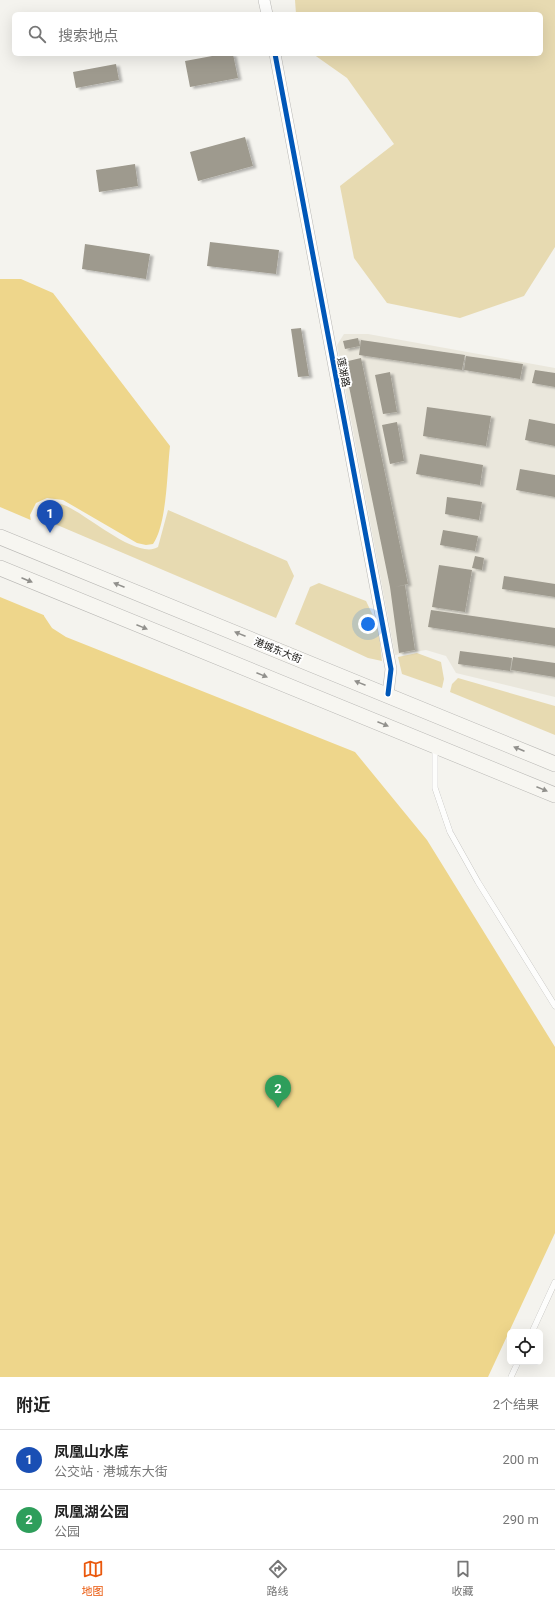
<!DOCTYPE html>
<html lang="zh">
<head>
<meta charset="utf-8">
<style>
	:root { --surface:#fff; --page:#f2f2f2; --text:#222; --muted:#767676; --line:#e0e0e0; --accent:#ea580c }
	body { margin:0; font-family:Roboto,"Noto Sans SC",sans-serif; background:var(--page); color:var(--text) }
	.controls { position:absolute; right:12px; bottom:12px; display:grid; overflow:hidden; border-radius:6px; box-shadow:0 4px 16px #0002 }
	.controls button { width:36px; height:36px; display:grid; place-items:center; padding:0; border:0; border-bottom:1px solid var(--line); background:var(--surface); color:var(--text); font:20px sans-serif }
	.you { position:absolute; left:368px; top:624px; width:14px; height:14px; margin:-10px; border:3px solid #fff; border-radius:50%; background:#1a73e8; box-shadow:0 0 0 6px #1a73e833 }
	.badge { display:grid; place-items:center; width:26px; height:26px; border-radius:50%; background:var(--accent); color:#fff; font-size:13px; font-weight:700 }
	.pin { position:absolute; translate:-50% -33px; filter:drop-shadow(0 1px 2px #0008) }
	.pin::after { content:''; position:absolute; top:21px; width:14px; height:12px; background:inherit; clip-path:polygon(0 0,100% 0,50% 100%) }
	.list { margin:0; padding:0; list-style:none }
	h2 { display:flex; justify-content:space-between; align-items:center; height:52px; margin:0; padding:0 16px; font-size:17px }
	h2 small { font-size:13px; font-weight:400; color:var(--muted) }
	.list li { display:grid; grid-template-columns:26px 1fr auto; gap:12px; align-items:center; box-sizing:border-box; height:60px; padding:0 16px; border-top:1px solid var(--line) }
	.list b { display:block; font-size:15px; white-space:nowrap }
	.list p { margin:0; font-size:13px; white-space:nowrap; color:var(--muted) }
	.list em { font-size:13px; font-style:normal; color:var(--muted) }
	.icon { flex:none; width:22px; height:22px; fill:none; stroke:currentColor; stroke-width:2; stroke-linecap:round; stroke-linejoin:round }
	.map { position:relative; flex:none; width:555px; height:1377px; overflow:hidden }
	.search { position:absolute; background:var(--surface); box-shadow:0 4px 16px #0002; left:12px; right:12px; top:12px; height:44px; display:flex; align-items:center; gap:10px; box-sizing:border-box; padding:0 14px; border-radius:6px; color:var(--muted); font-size:15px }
	.sheet { height:172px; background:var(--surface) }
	nav { display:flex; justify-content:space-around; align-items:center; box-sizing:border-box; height:56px; border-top:1px solid var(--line); background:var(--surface); font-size:11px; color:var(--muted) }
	nav a { display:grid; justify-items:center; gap:2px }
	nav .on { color:var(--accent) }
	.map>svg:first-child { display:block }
</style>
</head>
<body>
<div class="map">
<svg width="555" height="1377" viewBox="0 0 555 1377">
	<defs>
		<filter id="shadow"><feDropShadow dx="3.5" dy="2" stdDeviation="1" flood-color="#0004"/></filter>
	</defs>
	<rect width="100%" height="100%" fill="#f4f3ee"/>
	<path fill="#eae7dc" d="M344,334H368L555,368V697L456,673L446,656L426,650L395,655L337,345Z"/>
	<path fill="#e7dab1" d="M295,0H555V247L524,296L460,318L387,303L354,258L340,186L394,144L347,78L313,54H541V14H296Z
		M48,503C52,504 57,503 61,504C83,510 136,561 158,547L168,510L287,561L294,576L276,618L36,516L39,507Z
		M319,583L366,601L378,626L382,661L368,658L295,624L310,587Z
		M417,653L441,662L444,679L442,688L402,674L398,657Z
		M458,678L555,706V735L450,692L452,684Z"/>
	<path fill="#eed68b" d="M0,279H21L53,293L170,446C167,472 167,524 153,544L146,545L137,543L63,500L47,498L36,503L30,515L44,616L52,628L66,637L355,752L427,840L555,1047V1233L488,1377H0Z"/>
	<path fill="#f4f3ee" d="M0,507L33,521L46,616L0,597Z"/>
	<path fill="#9e9a8e" filter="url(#shadow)" d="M223,54H233L238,78L190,87L185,61Z
		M116,64L119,80L76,88L73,72Z
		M245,137L253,166L198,181L190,152Z
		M135,164L138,186L99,192L96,170Z
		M210,242L279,250L276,274L207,266Z
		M85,244L150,254L146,279L82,269Z
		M301,328L309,376L298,377L291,329Z
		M358,338L360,346L345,349L343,341Z
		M361,340L465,355L462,370L359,355Z
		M466,356L523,364L520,379L464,370Z
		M361,358L408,584L395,587L405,585L415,650L399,653L390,587L344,362Z
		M535,370L555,373V387L532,383Z
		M390,372L397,412L383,414L375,375Z
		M427,407L491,416L486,446L423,436Z
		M529,419L555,424V446L525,440Z
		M397,422L404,461L390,464L382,425Z
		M420,454L483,465L480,485L416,474Z
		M520,469L555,475V497L516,490Z
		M447,497L482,502L479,520L445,514Z
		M443,530L478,536L475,551L440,545Z
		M475,556L484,558L482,570L472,568Z
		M439,565L472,570L465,612L432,607Z
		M504,576L555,584V597L502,589Z
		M431,610L555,628V646L428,627Z
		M460,651L512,658L510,671L458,664Z
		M513,657L555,663V677L511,670Z"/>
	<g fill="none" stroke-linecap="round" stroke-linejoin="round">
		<defs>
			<path id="service" d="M435,748V788L450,832L478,882L555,1006
				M532,1332L555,1282
				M511,1377L518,1362"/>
			<path id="minor" d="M264,0L267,14
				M275,54L391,669L388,694"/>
			<path id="secondary" d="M0,537L555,764
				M0,568L555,795"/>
		</defs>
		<use href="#service" stroke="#b8b7b4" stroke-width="6"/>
		<use href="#minor" stroke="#b8b7b4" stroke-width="12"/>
		<use href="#secondary" stroke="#b8b7b4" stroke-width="16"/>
		<use href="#service" stroke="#fdfdfc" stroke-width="5.5"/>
		<use href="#minor" stroke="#fdfdfc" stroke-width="11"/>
		<use href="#secondary" stroke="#f7f6f1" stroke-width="15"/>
		<defs>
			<path id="cycleway" d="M275,54L391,669L388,694"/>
		</defs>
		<use href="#cycleway" stroke="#fff" stroke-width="8"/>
		<use href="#cycleway" stroke="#0057b8" stroke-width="5"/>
	</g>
	<defs><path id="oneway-solid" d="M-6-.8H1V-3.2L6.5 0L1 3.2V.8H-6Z"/></defs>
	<g fill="#91908c">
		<use href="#oneway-solid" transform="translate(27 580) rotate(23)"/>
		<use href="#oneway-solid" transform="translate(119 585) rotate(-158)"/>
		<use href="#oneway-solid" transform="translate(142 627) rotate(22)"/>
		<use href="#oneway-solid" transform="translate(240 634) rotate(-158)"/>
		<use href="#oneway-solid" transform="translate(262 675) rotate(22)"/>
		<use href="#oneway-solid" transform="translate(360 683) rotate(-158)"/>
		<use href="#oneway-solid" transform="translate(383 724) rotate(22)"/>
		<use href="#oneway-solid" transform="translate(519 749) rotate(-157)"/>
		<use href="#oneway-solid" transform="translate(542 789) rotate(22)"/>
	</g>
	<g text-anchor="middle" stroke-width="4" stroke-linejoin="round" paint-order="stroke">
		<g font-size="10" fill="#141310" stroke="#fff">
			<text transform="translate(344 372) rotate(79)" y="4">莲湖路</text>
			<text transform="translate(278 650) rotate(22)" y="4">港城东大街</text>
		</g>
	</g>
</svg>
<div class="controls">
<button><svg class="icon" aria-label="locate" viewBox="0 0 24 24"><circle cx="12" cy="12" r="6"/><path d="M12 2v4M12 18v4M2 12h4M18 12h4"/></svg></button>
</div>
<div class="you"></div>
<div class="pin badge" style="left:50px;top:533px;background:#1a4fb4">1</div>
<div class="pin badge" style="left:278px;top:1108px;background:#2e9e5b">2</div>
<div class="search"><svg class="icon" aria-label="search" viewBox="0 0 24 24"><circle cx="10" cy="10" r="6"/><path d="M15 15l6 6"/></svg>搜索地点</div>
</div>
<section class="sheet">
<h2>附近<small>2个结果</small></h2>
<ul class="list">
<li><span class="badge" style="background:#1a4fb4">1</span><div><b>凤凰山水库</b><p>公交站 · 港城东大街</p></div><em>200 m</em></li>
<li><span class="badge" style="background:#2e9e5b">2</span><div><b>凤凰湖公园</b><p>公园</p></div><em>290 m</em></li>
</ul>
</section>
<nav>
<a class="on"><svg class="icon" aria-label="map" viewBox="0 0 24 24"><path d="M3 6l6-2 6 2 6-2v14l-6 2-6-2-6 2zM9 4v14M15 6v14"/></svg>地图</a>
<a><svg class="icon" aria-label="directions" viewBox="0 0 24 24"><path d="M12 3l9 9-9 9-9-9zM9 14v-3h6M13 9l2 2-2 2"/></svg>路线</a>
<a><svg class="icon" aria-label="saved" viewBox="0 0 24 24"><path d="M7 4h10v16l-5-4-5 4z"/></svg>收藏</a>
</nav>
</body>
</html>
